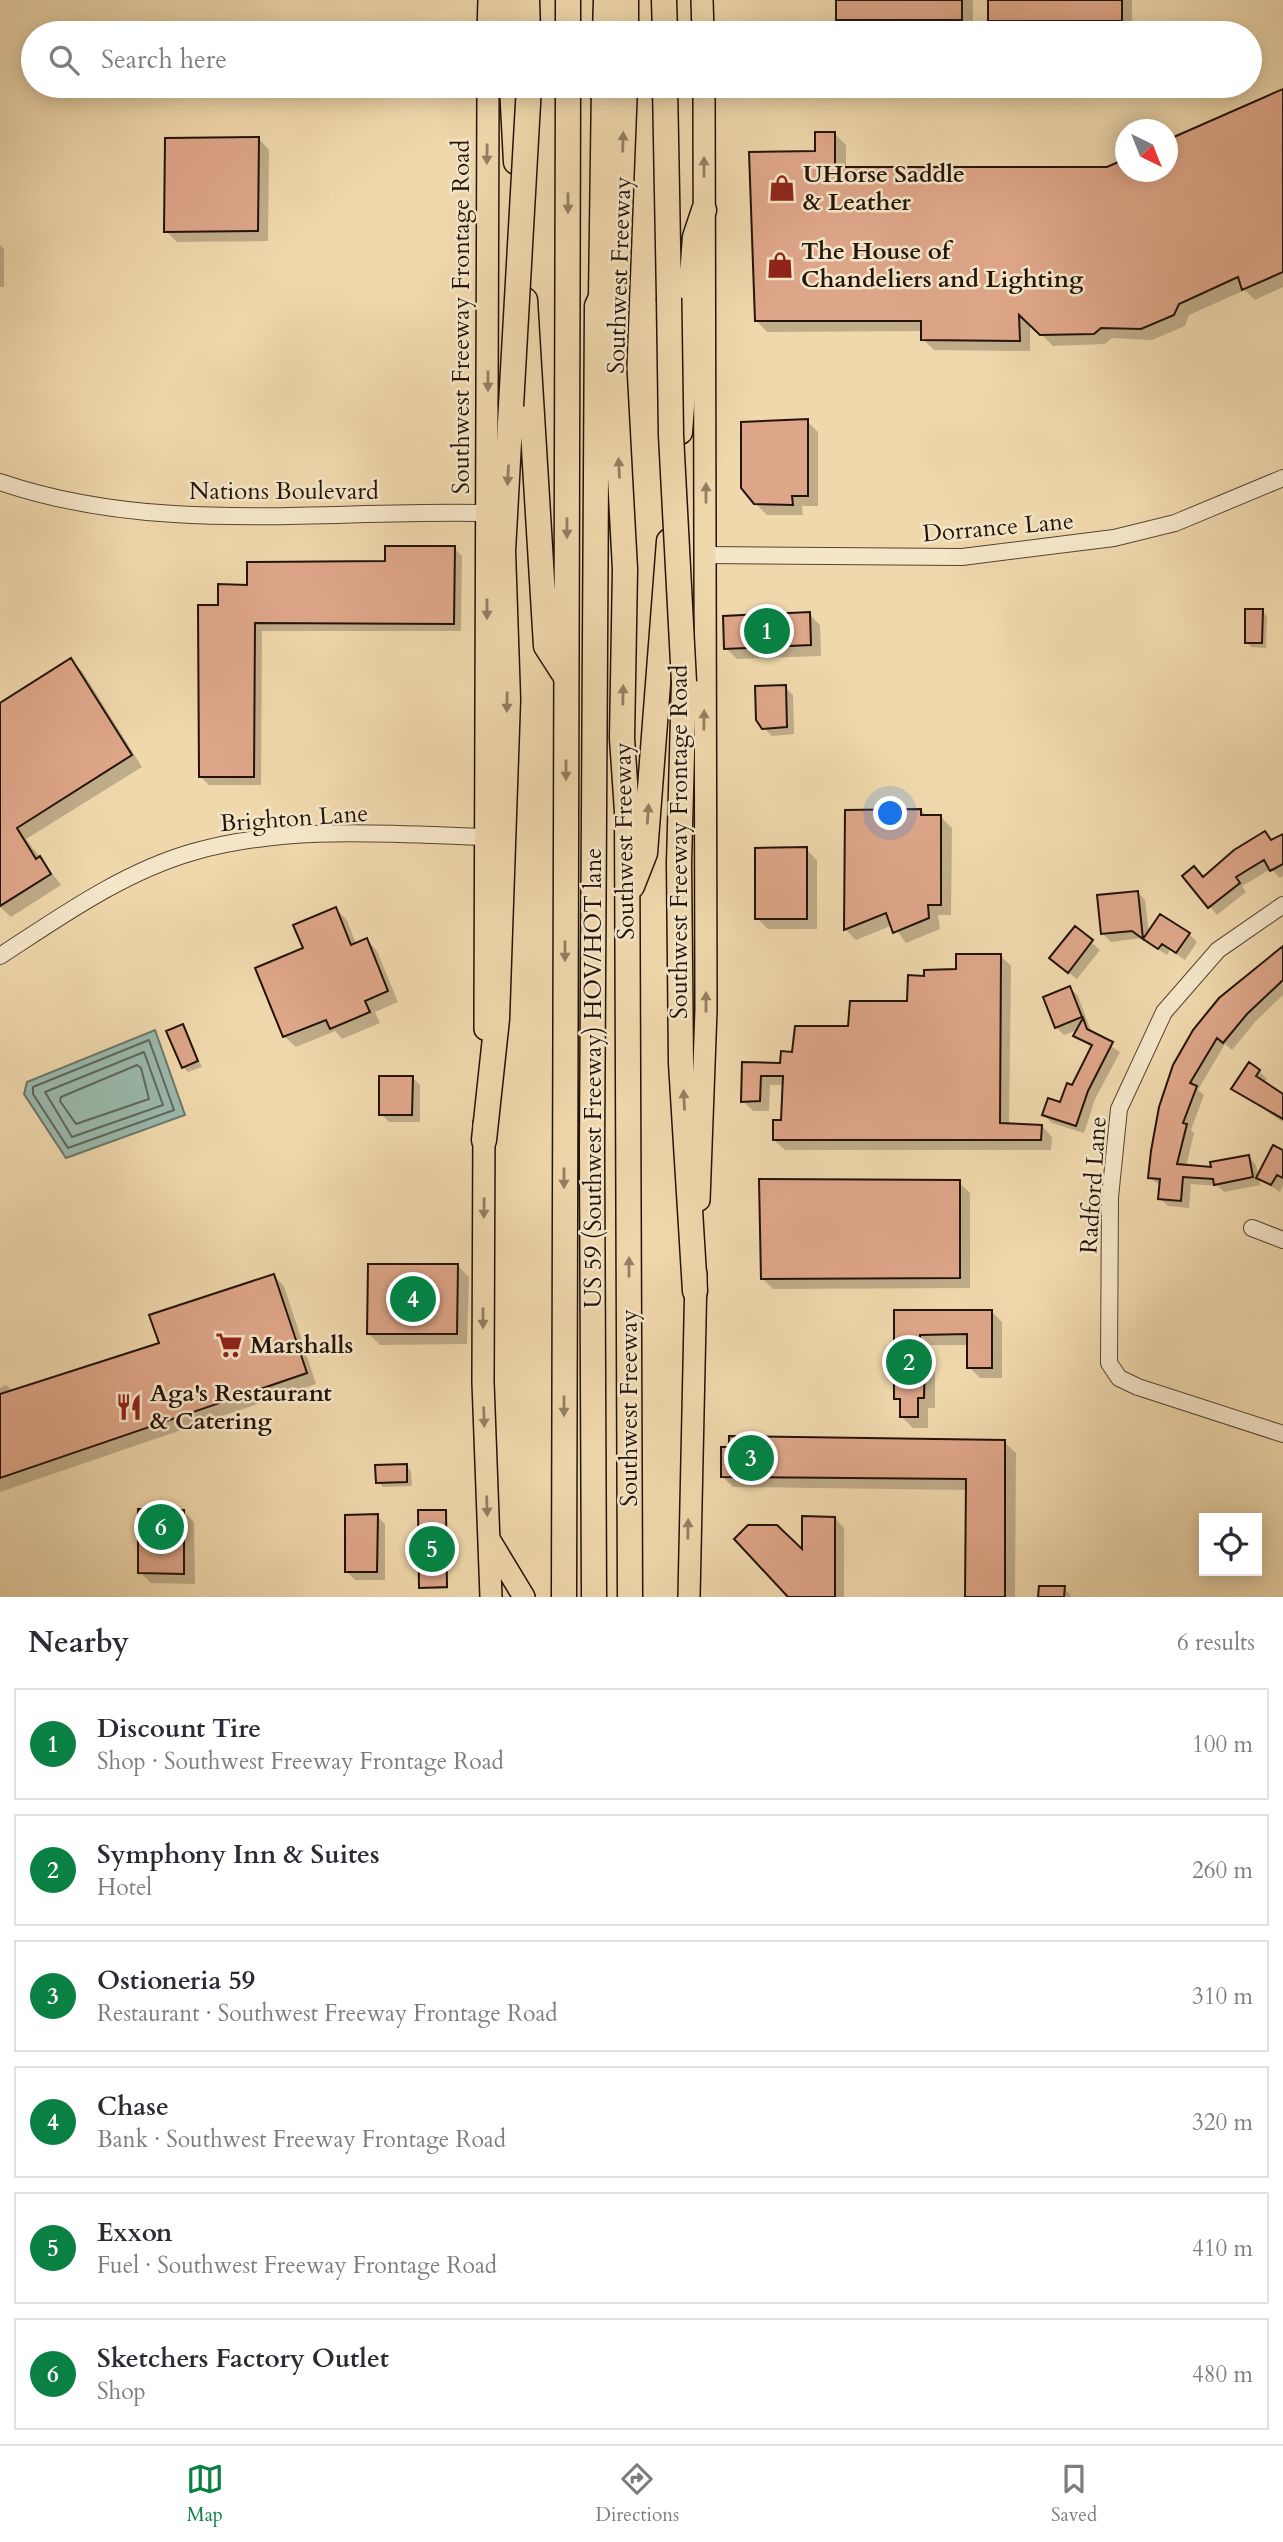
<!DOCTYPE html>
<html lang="en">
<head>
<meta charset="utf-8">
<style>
	:root { --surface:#fff; --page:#f2f2f3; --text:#2b2b33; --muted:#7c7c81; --line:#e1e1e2; --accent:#0b8043 }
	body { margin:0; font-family:Cardo,serif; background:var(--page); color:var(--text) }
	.controls { position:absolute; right:21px; bottom:21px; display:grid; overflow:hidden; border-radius:0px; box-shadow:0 4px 18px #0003 }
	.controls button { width:63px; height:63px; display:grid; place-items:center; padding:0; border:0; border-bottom:2px solid var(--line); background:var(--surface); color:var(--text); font:35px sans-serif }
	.compass { position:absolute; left:1115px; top:119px; width:63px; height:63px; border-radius:50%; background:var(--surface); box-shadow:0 4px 18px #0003; rotate:137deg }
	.you { position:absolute; left:891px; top:814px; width:24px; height:24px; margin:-18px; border:5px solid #fff; border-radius:50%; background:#1a73e8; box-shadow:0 0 0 10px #1a73e833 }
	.badge { display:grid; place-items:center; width:46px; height:46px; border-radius:50%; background:var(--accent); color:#fff; font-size:23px; font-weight:700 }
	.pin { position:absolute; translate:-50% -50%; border:4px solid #fff; box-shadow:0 2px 7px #0006 }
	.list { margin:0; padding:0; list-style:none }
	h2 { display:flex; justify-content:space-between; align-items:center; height:91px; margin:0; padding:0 28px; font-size:30px }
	h2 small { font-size:23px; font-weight:400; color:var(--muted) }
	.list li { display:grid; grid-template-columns:46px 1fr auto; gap:21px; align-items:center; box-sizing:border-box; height:112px; margin:0 14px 14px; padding:0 14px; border:2px solid var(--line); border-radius:0px }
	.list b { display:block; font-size:26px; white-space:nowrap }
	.list p { margin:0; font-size:23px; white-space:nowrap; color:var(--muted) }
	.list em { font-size:23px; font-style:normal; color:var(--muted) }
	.icon { flex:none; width:38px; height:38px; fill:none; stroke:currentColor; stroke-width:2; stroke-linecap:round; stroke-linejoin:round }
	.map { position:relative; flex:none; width:1283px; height:1597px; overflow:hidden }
	.search { position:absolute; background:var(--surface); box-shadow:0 4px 18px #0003; left:21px; right:21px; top:21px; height:77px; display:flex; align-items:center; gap:18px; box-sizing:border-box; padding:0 24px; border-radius:38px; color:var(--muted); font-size:26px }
	.sheet { height:847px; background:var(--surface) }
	nav { display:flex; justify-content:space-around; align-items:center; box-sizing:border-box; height:98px; border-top:2px solid var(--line); background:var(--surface); font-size:19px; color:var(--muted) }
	nav a { display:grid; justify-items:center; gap:4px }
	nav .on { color:var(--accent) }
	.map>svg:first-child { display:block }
</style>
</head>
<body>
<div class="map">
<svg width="1283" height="1597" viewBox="0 0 1283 1597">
	<rect width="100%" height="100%" fill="#efd8ac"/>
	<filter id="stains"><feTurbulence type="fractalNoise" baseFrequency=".00286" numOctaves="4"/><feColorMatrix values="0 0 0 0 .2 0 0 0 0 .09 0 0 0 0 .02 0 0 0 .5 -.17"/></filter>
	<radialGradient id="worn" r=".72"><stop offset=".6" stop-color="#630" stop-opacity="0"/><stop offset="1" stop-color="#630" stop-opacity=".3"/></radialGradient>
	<path fill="#9ab9ac" stroke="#6a776b" stroke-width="2" d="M155,1030L185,1115L66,1158L24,1094L27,1082Z"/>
	<path fill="#0003" d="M838,0H973V30H848L837,19Z
		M990,0H1132V31L1001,32L990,21Z
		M837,86H859V90L842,91Z
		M1283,91V287L1255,300L1245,290L1189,315L1185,326L1152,340L1112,338L1105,344L1053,346L1030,323V351L934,350L923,339V331L767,332L756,320L817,153L835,134L846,145V169H1107L1126,160V172H1168Z
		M259,139L269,150L268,241L177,242L166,231Z
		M0,245L4,249V287H0Z
		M807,421L818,432V506H802L803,515H767L755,503Z
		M454,548L462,556L461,631H262L261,785H209L201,777L219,606L249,587Z
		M1262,611L1267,616L1266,648L1251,647L1246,642Z
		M809,614L820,625L821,656L737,659L726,648Z
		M71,661L82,671L142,767L26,839L61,885L11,917L0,907V704Z
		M785,687L793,695L794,734L772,736L764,728Z
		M921,810L927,817H941L952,828L951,915H938L940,929L906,943L893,925L856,940L846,930L847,811Z
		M1265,834L1273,841L1283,835V876L1280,878L1271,869L1242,886L1246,892L1217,915L1184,876L1204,878Z
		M806,849L817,860V929H768L757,918Z
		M1137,892L1145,900L1149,934H1189L1197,942L1185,960L1170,950L1167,955L1141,938L1111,942L1103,934Z
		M336,909L347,920L356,944L367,940L377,951L398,1002L375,1012L380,1023L342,1039L335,1031L296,1047L285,1037L257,969L305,949Z
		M1075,928L1100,950L1077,979L1060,966Z
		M1283,948V995L1255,1022L1232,1050L1225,1044L1198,1090L1204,1095L1191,1130L1194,1133L1186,1167L1213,1169L1248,1157L1256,1165L1259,1177L1283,1152V1185L1280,1192L1259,1178L1260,1185L1224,1192L1218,1186L1191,1184L1189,1208L1168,1206L1160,1198L1161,1186L1150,1178L1221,999Z
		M1001,956L1011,966L1009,1125L1042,1126L1052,1137L1051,1150H785L774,1140L783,1122L784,1085H770L769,1111H753L743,1101L744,1064L782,1065L794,1053L909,1003L925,978Z
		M1070,988L1078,996L1092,1034L1120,1052L1095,1099L1084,1133L1052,1123L1044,1115L1062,1104L1092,1048L1075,1035L1078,1030L1064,1035L1056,1027Z
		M183,1026L202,1067L188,1072L183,1067Z
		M1259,1071L1267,1079L1264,1084L1283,1096V1122L1233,1089Z
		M412,1077L420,1085V1122H389L381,1114Z
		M959,1182L970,1193V1288L773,1289L762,1278Z
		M458,1266L469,1277L467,1344L380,1345L369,1334Z
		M274,1276L284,1286L316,1384L0,1492V1388L6,1385L13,1392L161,1344Z
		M991,1311L1002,1322V1378H980L969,1367V1345H930V1364L935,1369V1408H928V1428H913L902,1417V1404L896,1398V1312Z
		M1004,1442L1016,1453L1015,1597H966L967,1490L733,1487L722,1476L731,1449Z
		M406,1466L411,1471L412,1486L383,1487L378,1482Z
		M183,1511L194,1522L195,1584L151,1583L140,1572Z
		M445,1512L448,1589H423L421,1587Z
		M377,1516L385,1524V1580H355L347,1572Z
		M835,1518L844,1528V1597H791L736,1539L804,1553Z
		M1041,1587L1064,1588L1072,1597H1040Z"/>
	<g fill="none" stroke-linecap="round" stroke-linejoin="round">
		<path stroke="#5e665b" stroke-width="2" d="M149,1040L174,1110L68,1148L33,1094V1087Z
			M144,1052L163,1105L72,1137L45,1092Z
			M137,1065L141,1068L149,1099L76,1124L60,1101L61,1097Z"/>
	</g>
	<path fill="#dea689" stroke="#23130a" stroke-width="2" d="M836,0H962V20H836Z
		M988,0H1122V21H988Z
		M1283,89V272L1242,290L1238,277L1179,304L1174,315L1141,329L1101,328L1094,334L1040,335L1019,315L1020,341L921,340V321H755L749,152L815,151V132H835V167H1107L1125,159V172H1167V140Z
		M259,137L258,231L164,232L165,138Z
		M808,419V496H792L793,505L754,504L741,488V422Z
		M385,546H455L454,624L255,623L254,777H199L198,605H218V584L247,585V562L385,561Z
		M1245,609H1263L1262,643H1245Z
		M810,612L811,645L724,649L723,616Z
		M71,658L132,755L17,828L36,859L40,856L51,874L0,906V703Z
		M786,685L787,727L762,729L756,720L755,686Z
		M921,809V815H941V905H928L929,918L893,933L886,913L844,930L845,810Z
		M1265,831L1271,840L1283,834V864L1270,871L1264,860L1236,877L1240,883L1208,908L1182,876L1194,866L1203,877L1234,850Z
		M807,847V919H755V848Z
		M1138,891L1143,939L1132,931L1101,934L1097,895Z
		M336,907L351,945L367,938L388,991L365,1001L370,1012L330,1029L326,1020L283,1037L255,968L303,948L293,925Z
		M1160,914L1190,933L1176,953L1162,944L1158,949L1143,939Z
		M1075,926L1093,940L1068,973L1049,958Z
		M1283,946V980L1247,1014L1223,1043L1217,1038L1190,1083L1197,1086L1183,1123L1187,1124L1177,1164L1211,1167L1210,1162L1249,1155L1253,1177L1214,1185L1213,1179L1183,1177L1181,1201L1158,1199L1160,1179L1148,1178L1151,1151L1159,1107L1173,1065L1193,1030L1219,998Z
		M956,954H1001L1000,1123L1042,1125L1041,1140H773V1120H781L783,1076H761L760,1101L741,1102L742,1062L780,1063L781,1051L792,1052L795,1026H848L850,1001H907L908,975L924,976V970L956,969Z
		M1070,986L1082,1017L1055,1028L1043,997Z
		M1083,1018L1087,1029L1113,1042L1088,1091L1076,1126L1042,1115L1048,1098L1060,1102L1067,1083L1072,1085L1092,1045L1073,1036Z
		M183,1024L198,1061L182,1068L166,1031Z
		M1249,1062L1260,1070L1256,1076L1283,1094V1119L1231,1089Z
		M379,1076H413L412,1115H379Z
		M1273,1145L1283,1150V1178L1277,1175L1271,1185L1256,1178Z
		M759,1179L960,1180V1278L761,1279Z
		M368,1264H458L457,1334H367Z
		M274,1274L307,1373L0,1478V1394L159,1343L149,1315Z
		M894,1310H992V1368H967V1334L920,1335V1353L925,1356L924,1398H918V1417H900V1399H894Z
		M729,1436L1005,1440V1597H965L966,1479L721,1477V1447H729Z
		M407,1464V1482L376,1483L375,1465Z
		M138,1509L184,1510V1574L138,1573Z
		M418,1510H446L447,1587L419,1588Z
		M378,1514L377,1572H345V1515Z
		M802,1516L835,1517V1597H788L734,1539L748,1525H777L802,1549Z
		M1039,1586H1065L1064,1597H1038Z"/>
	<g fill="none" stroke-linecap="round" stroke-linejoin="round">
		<defs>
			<path id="minor" d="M0,482C158,536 324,509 487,513
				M705,555L962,557L1114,538L1175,523L1283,478
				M1283,905L1218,950L1164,1012L1119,1109L1110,1197L1109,1363L1119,1378L1138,1387L1283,1434
				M0,956C60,917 123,872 193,852C287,825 390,834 486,837
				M1252,1228L1283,1240"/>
			<path id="major" d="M702,0L703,33
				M488,33L489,0
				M485,1029L488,86
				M484,1124L483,1382L491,1597
				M699,1200L706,1010L704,86
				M489,1539L524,1597
				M689,1597L696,1274"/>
			<path id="highway" d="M507,0L508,33
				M527,0L528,33
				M664,0L665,33
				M568,33V0
				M605,33L606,0
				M626,33V0
				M512,86L516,162
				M625,86L614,367L625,569L622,738L627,812L630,1597
				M665,86L669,298
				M525,300L546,646L566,677
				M680,432L695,237L704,210
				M684,682L679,863L681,1063L695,1291
				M632,886L645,853L669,541
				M484,1140L497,1019L508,699L503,551L511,406
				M564,1597L568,86
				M594,1597L592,1152L597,306L601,297L604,86"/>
		</defs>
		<use href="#minor" stroke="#564432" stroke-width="18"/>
		<use href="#major" stroke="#23130a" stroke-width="24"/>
		<use href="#highway" stroke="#23130a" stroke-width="27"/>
		<use href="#minor" stroke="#f5e6c9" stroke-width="16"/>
		<use href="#major" stroke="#efd8ac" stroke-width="21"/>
		<use href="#highway" stroke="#efd8ac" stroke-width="24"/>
		<defs>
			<path id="highway-bridge" d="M669,298L671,435L684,682
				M511,406L529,86"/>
		</defs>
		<use href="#highway-bridge" stroke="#23130a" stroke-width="27" stroke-linecap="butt"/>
		<use href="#highway-bridge" stroke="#efd8ac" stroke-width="24"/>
	</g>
	<defs><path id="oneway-solid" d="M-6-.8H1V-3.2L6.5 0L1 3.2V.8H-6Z" transform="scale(1.75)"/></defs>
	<g fill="#937f63">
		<use href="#oneway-solid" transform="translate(623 142) rotate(-88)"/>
		<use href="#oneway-solid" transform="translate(487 154) rotate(91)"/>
		<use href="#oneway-solid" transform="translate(704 167) rotate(-90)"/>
		<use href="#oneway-solid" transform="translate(568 203) rotate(90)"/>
		<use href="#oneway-solid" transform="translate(488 381) rotate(90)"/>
		<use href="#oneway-solid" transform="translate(619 468) rotate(-93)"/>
		<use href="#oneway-solid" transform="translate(508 475) rotate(93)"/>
		<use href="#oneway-solid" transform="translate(706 493) rotate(-90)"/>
		<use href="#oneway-solid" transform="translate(567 528) rotate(90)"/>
		<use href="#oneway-solid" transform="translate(487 609) rotate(90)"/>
		<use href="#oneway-solid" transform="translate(623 695) rotate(-89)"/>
		<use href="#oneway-solid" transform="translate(507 702) rotate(91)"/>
		<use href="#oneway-solid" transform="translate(704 720) rotate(-89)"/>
		<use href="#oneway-solid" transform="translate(566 770) rotate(90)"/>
		<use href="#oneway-solid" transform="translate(648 814) rotate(-86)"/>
		<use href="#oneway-solid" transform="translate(565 951) rotate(90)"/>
		<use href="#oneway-solid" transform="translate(706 1002) rotate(-90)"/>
		<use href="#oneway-solid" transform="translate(684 1100) rotate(-93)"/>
		<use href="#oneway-solid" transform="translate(564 1178) rotate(90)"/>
		<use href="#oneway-solid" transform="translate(484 1208) rotate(91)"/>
		<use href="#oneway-solid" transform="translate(629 1267) rotate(-90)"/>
		<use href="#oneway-solid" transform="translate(483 1318) rotate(90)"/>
		<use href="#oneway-solid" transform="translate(564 1406) rotate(90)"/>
		<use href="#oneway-solid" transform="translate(484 1417) rotate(88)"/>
		<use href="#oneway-solid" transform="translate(487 1506) rotate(88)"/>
		<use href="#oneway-solid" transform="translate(688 1529) rotate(-89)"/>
	</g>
	<defs>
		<symbol id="shop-bare" viewBox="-9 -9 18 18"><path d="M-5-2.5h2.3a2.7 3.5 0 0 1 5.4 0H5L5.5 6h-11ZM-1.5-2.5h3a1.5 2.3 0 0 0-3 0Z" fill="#8f2418" stroke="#f5e6c9" stroke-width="2.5" paint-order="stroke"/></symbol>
		<symbol id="supermarket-bare" viewBox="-9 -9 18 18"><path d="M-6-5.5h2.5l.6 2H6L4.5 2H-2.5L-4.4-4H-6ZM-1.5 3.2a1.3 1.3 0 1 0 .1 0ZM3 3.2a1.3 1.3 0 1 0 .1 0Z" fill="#8f2418" stroke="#f5e6c9" stroke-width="2.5" paint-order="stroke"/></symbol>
		<symbol id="restaurant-bare" viewBox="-9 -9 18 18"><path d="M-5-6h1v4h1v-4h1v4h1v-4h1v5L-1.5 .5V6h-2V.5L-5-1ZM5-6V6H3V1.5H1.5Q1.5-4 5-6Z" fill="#8f2418" stroke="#f5e6c9" stroke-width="2.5" paint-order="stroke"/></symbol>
	</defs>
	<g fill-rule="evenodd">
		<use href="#shop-bare" x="763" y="169" width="38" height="38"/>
		<use href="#shop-bare" x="761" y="246" width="38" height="38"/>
		<use href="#supermarket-bare" x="210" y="1326" width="38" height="38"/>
		<use href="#restaurant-bare" x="110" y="1388" width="38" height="38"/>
	</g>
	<g text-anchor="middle" stroke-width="5" stroke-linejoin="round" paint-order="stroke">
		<g font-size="24" font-weight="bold" fill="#23130a" stroke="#f5e6c9" text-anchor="start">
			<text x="803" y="182">UHorse Saddle<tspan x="803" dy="28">&amp; Leather</tspan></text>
			<text x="801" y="259">The House of<tspan x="801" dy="28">Chandeliers and Lighting</tspan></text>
			<text x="250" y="1353">Marshalls</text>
			<text x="150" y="1401">Aga's Restaurant<tspan x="150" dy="28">&amp; Catering</tspan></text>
		</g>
		<g font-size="24" fill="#23130a" stroke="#f5e6c9">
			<text transform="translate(619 275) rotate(-88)" y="8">Southwest Freeway</text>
			<text transform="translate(461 317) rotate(-90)" y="8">Southwest Freeway Frontage Road</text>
			<text x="284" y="499">Nations Boulevard</text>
			<text transform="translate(998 527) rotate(-5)" y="8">Dorrance Lane</text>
			<text transform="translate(294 818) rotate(-4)" y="8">Brighton Lane</text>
			<text transform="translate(624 841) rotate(-91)" y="8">Southwest Freeway</text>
			<text transform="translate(679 842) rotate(-90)" y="8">Southwest Freeway Frontage Road</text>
			<text transform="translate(593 1078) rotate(-90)" y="8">US 59 (Southwest Freeway) HOV/HOT lane</text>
			<text transform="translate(1093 1185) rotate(-86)" y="8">Radford Lane</text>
			<text transform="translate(629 1408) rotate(-90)" y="8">Southwest Freeway</text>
		</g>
	</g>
	<rect width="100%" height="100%" filter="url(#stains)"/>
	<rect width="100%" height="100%" fill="url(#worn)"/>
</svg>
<div class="controls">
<button><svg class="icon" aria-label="locate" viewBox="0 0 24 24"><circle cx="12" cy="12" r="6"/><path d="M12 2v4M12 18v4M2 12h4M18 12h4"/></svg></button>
</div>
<svg class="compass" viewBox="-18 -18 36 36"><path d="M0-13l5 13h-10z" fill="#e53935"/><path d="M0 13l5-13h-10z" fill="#7c7c81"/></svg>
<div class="you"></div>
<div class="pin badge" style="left:767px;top:631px">1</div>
<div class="pin badge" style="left:909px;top:1362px">2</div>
<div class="pin badge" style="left:751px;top:1458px">3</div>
<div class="pin badge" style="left:413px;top:1299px">4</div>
<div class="pin badge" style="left:432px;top:1549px">5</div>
<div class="pin badge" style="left:161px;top:1527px">6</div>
<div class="search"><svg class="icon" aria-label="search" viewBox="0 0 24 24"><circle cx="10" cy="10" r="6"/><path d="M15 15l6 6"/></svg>Search here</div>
</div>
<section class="sheet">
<h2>Nearby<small>6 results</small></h2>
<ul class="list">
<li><span class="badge">1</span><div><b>Discount Tire</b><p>Shop · Southwest Freeway Frontage Road</p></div><em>100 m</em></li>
<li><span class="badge">2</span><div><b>Symphony Inn &amp; Suites</b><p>Hotel</p></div><em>260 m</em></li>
<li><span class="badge">3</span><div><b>Ostioneria 59</b><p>Restaurant · Southwest Freeway Frontage Road</p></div><em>310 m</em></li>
<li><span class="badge">4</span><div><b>Chase</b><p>Bank · Southwest Freeway Frontage Road</p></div><em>320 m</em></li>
<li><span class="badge">5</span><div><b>Exxon</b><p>Fuel · Southwest Freeway Frontage Road</p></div><em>410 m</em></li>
<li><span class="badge">6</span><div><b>Sketchers Factory Outlet</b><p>Shop</p></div><em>480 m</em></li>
</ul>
</section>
<nav>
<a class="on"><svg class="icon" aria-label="map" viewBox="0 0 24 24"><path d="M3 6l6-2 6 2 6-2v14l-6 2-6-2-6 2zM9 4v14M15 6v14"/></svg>Map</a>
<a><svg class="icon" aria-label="directions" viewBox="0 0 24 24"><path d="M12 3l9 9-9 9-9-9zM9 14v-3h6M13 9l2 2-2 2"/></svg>Directions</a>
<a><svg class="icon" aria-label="saved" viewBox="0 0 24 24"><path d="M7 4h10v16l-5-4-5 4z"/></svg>Saved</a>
</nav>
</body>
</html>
